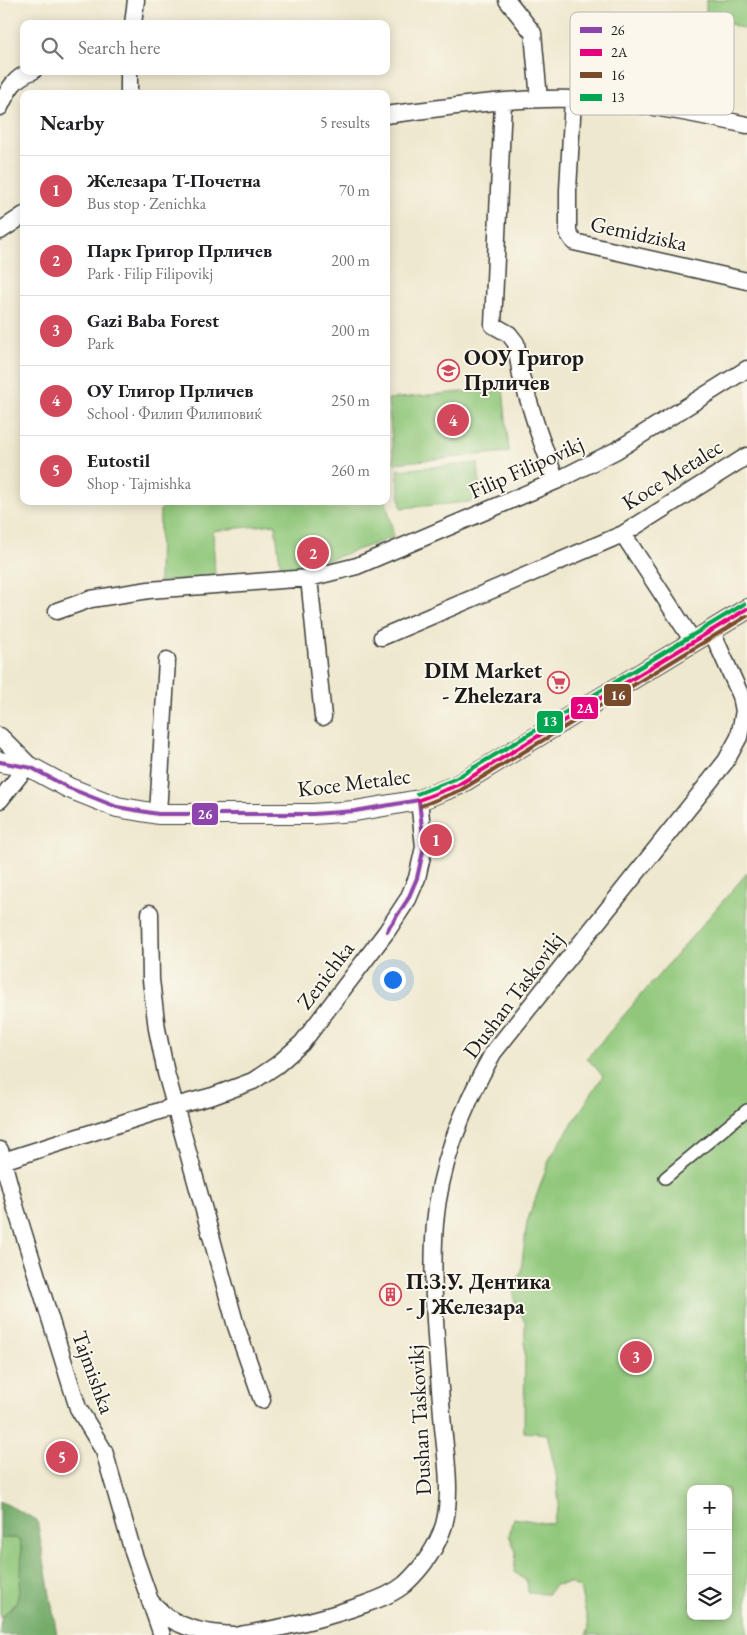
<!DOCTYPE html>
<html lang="en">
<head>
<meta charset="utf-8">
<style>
	:root { --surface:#fff; --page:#f6f6f6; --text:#202124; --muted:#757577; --line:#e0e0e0; --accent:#d1495b }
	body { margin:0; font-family:"EB Garamond",serif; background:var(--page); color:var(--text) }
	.controls { position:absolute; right:15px; bottom:15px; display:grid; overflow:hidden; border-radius:10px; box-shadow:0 2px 12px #0003 }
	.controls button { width:45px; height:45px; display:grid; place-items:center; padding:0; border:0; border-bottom:1px solid var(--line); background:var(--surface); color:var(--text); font:25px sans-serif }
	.you { position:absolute; left:392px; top:979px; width:18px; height:18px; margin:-12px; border:4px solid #fff; border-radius:50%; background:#1a73e8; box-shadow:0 0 0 8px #1a73e833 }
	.badge { display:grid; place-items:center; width:32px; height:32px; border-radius:50%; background:var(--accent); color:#fff; font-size:16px; font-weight:700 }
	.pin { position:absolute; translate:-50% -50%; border:2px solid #fff; box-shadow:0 1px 5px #0006 }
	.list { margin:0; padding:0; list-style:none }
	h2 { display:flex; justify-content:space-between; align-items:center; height:65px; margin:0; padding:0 20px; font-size:21px }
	h2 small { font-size:16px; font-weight:400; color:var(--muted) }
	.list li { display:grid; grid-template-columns:32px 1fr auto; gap:15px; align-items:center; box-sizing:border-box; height:70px; padding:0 20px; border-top:1px solid var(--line) }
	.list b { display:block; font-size:19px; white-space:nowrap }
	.list p { margin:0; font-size:16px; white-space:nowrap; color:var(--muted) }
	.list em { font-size:16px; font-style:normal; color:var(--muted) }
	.icon { flex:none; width:28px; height:28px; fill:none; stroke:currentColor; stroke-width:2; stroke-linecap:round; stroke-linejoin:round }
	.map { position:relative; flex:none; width:747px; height:1635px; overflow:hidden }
	.search { position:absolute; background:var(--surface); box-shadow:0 2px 12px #0003; left:20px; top:20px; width:370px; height:55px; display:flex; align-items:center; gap:12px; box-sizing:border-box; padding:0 18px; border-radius:10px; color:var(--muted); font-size:19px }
	.panel { position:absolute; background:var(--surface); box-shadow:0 2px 12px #0003; left:20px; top:90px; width:370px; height:415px; border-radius:10px }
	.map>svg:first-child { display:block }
</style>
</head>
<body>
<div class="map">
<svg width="747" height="1635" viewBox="0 0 747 1635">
	<rect width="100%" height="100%" fill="#fbf7ec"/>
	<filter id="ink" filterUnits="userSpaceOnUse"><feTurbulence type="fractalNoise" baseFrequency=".02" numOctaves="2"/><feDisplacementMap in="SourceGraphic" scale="10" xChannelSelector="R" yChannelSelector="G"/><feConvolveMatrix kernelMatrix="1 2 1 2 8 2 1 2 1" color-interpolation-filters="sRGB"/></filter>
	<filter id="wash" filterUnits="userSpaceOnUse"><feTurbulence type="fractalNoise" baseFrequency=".0096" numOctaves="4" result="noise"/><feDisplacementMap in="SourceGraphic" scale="20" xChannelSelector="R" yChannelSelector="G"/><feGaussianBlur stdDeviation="1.12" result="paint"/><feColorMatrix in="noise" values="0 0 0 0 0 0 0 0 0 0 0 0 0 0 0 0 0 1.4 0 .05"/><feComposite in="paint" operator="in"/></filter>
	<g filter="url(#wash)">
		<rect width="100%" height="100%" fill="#eee8ce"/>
		<path fill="#90c77a" stroke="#56724b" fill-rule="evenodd" d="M706,0H747V30L706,15Z
			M503,388L509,452L394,463L388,399Z
			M478,463L481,501L401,508L397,470Z
			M171,501H341V504L356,501H386L394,537L302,569L281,570L275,524L213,531L215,577L159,582L160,510Z
			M747,873V1635H586L589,1628L580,1588L570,1583L555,1585L548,1594L528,1593L527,1581L514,1572L516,1552L509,1535L514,1518L552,1524L559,1505L556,1474L547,1434L524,1432L525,1322L515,1304L513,1286L521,1271L527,1222L550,1158L603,1076L587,1058ZM691,1489H728V1616H691Z
			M0,1538H16L20,1541C23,1553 21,1596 15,1605C11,1610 4,1612 0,1618Z"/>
		<path fill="#74ac6a" stroke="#486443" d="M0,1501L37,1520L57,1635H0C0,1625 0,1617 7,1611C11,1608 13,1607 16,1603C21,1592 23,1554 20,1541L15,1538H0Z"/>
	</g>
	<g filter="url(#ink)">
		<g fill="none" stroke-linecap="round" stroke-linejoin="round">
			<defs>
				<path id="pedestrian" d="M665,1178L747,1110"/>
				<path id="minor" d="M507,0L533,33L539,99
					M133,24L136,0
					M129,94V71
					M573,99L568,190V233L574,242L747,281
					M503,102L493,325L509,334L516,343L521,376L538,431L556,481
					M0,107C8,90 14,77 33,71
					M386,115C449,107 512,97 575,99C632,101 691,113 747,125
					M0,231L24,215
					M623,534L693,641
					M309,578L323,717
					M57,611L91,599L149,590L309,578L357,566L556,481L617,450L747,369
					M382,637L623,534L747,456
					M0,736L32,768
					M0,800L27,766
					M158,814L167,660
					M150,913L151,980L157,1029L166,1073L236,1326L262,1400
					M0,1150L16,1209L78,1408L104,1451L133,1552L162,1635
					M3,1161L175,1106L213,1096L253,1081L277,1065L302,1043L387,931L408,899L417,878L424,847L419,800
					M152,1603C157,1608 162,1613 167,1617C187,1630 210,1634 233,1635
					M240,1635C283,1628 324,1619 365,1604C379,1599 393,1594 405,1584C422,1568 437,1547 444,1525C452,1495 446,1457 443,1427C438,1359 430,1291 435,1223C440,1164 464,1105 493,1053L726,761L739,737L744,711L741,696L711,630"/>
				<path id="tertiary" d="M0,762L32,768L69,788L117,807L158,814H313L355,811L419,800L458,785L747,609"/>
			</defs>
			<use href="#pedestrian" stroke="#3c3b37" stroke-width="14"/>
			<use href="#minor" stroke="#3c3b37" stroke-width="19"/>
			<use href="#tertiary" stroke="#3c3b37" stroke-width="22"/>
			<use href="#pedestrian" stroke="#fff" stroke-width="11"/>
			<use href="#minor" stroke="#fff" stroke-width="16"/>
			<use href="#tertiary" stroke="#fff" stroke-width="20"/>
			<defs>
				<path id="bus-1" d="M0,762L32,768L69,788L117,807L158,814H313L355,811L419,800
					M387,931L408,899L417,878L424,847L419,800"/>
				<path id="bus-2" d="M419,800L458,785L747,609"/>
				<path id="bus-3" d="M421,806L461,790L747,616"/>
				<path id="bus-4" d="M417,794L455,779L744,604"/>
			</defs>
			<use href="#bus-1" stroke="#fbf7ec" stroke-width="8"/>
			<use href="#bus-2" stroke="#fbf7ec" stroke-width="8"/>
			<use href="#bus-3" stroke="#fbf7ec" stroke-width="8"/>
			<use href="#bus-4" stroke="#fbf7ec" stroke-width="8"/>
			<use href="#bus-1" stroke="#8e44ad" stroke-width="4"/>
			<use href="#bus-2" stroke="#e5007d" stroke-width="4"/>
			<use href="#bus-3" stroke="#7a4b2a" stroke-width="4"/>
			<use href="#bus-4" stroke="#00a651" stroke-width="4"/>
		</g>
	</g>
	<defs>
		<symbol id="school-ring" viewBox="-11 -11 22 22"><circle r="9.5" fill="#fbf7ec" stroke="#d1495b" stroke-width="1.5"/><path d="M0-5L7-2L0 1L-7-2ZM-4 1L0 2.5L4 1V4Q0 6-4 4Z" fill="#d1495b"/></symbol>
		<symbol id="supermarket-ring" viewBox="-11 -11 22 22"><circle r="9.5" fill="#fbf7ec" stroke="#d1495b" stroke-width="1.5"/><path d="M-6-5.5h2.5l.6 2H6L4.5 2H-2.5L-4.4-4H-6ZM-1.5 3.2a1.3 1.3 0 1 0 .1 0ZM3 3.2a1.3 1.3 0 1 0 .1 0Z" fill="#d1495b"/></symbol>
		<symbol id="building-ring" viewBox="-11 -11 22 22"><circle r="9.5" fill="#fbf7ec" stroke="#d1495b" stroke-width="1.5"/><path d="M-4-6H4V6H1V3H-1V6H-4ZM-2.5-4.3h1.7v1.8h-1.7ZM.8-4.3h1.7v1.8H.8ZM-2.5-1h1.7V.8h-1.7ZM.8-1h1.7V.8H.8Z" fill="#d1495b"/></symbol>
	</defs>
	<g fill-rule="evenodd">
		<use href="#school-ring" x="436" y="358" width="25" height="25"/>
		<use href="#supermarket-ring" x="546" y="670" width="25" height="25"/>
		<use href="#building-ring" x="378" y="1282" width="25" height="25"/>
	</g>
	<g text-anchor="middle" stroke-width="4" stroke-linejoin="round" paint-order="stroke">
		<g font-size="22" fill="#1c1c1c" stroke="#fbf7ec">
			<text transform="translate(639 233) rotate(12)" y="8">Gemidziska</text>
			<text transform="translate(526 467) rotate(-24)" y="8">Filip Filipovikj</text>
			<text transform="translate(672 474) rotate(-32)" y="8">Koce Metalec</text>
			<text transform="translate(354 782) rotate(-7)" y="8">Koce Metalec</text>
			<text transform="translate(325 975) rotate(-53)" y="8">Zenichka</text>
			<text transform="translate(513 995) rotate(-53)" y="8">Dushan Taskovikj</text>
			<text transform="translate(94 1372) rotate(70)" y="8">Tajmishka</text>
			<text transform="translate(419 1420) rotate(-93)" y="8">Dushan Taskovikj</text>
		</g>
		<g font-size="22" font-weight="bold" fill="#1c1c1c" stroke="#fbf7ec" text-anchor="start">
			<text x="464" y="365">ООУ Григор<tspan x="464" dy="25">Прличев</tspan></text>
			<text x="542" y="678" text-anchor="end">DIM Market<tspan x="542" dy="25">- Zhelezara</tspan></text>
			<text x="406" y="1289">П.З.У. Дентика<tspan x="406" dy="25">- Ј Железара</tspan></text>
		</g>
	</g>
	<rect x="570" y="12" width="164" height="103" rx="8" fill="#fbf7ec" stroke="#b8b5ae" stroke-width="1"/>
	<rect x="580" y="27" width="22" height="6" fill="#8e44ad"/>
	<rect x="580" y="49" width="22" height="7" fill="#e5007d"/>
	<rect x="580" y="72" width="22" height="6" fill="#7a4b2a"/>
	<rect x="580" y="94" width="22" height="7" fill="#00a651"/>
	<g font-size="14" fill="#1c1c1c">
		<text x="611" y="35">26</text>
		<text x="611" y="57">2A</text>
		<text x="611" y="80">16</text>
		<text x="611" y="102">13</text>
	</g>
	<g stroke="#fbf7ec" stroke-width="2">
		<rect x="603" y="683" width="29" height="24" rx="5" fill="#7a4b2a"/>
		<rect x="570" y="696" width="29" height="24" rx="5" fill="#e5007d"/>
		<rect x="536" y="710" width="28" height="24" rx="5" fill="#00a651"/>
		<rect x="191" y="802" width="28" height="24" rx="5" fill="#8e44ad"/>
	</g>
	<g font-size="14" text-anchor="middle" font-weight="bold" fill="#fff">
		<text x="618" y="700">16</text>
		<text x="585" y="713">2A</text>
		<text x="550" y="726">13</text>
		<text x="205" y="819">26</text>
	</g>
</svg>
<div class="controls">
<button>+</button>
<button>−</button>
<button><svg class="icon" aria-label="layers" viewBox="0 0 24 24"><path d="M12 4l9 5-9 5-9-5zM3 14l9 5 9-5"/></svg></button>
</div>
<div class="you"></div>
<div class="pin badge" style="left:436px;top:840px">1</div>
<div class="pin badge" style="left:313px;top:553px">2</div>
<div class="pin badge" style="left:636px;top:1357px">3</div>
<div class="pin badge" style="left:453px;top:420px">4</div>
<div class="pin badge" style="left:62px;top:1457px">5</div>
<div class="search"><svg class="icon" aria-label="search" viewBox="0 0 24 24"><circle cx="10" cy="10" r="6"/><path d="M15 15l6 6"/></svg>Search here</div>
<section class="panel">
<h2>Nearby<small>5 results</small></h2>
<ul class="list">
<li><span class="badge">1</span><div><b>Железара Т-Почетна</b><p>Bus stop · Zenichka</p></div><em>70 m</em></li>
<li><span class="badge">2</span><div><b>Парк Григор Прличев</b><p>Park · Filip Filipovikj</p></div><em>200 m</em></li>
<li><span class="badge">3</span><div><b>Gazi Baba Forest</b><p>Park</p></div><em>200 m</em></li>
<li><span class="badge">4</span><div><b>ОУ Глигор Прличев</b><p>School · Филип Филиповиќ</p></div><em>250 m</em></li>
<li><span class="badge">5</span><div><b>Eutostil</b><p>Shop · Tajmishka</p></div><em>260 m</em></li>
</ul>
</section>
</div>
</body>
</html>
